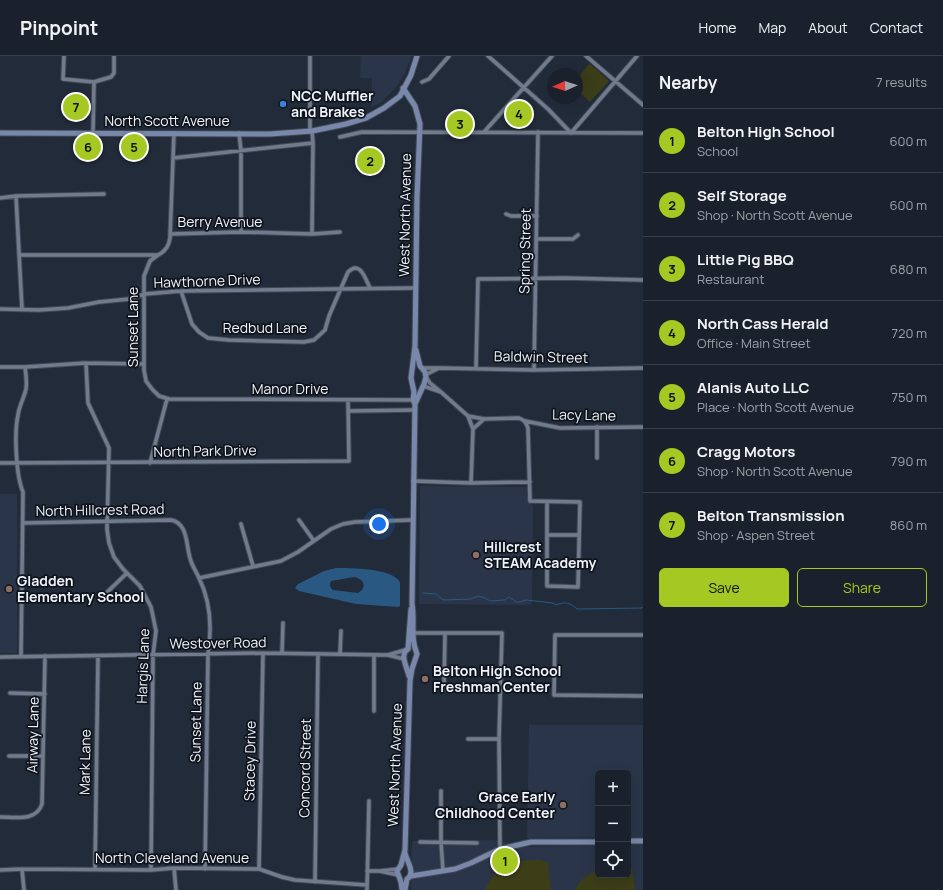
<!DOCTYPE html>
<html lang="en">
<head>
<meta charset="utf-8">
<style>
	:root { --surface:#1a202c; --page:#272d38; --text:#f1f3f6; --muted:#9fa3a9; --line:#383e48; --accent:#a5c823 }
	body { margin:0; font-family:Manrope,sans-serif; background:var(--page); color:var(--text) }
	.controls { position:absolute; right:12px; bottom:12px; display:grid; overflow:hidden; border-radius:6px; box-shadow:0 4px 16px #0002 }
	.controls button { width:36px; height:36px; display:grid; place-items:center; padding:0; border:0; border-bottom:1px solid var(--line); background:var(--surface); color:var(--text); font:20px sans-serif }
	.compass { position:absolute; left:547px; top:12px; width:36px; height:36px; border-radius:50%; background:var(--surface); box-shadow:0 4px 16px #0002; rotate:267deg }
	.you { position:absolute; left:379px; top:468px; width:14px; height:14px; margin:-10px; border:3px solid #fff; border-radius:50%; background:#1a73e8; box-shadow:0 0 0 6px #1a73e833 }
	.badge { display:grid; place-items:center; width:26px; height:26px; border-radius:50%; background:var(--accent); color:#111; font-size:13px; font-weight:700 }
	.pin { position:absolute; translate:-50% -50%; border:2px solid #fff; box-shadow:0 1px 4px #0006 }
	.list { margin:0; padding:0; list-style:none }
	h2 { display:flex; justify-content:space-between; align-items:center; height:52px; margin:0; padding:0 16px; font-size:17px }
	h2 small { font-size:13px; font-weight:400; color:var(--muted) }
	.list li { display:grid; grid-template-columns:26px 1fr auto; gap:12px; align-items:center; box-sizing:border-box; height:64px; padding:0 16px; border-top:1px solid var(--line) }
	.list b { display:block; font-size:15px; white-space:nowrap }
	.list p { margin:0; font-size:13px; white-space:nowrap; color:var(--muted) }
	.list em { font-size:13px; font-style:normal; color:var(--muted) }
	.actions { display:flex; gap:8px; padding:12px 16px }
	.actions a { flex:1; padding:9px 0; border:1px solid var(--accent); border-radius:6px; text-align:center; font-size:14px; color:var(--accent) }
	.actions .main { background:var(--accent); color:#111 }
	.icon { flex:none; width:22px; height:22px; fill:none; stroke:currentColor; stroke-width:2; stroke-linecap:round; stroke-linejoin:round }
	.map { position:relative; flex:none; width:643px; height:834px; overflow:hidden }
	header { display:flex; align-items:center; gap:24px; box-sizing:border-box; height:56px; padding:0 20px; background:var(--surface); border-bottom:1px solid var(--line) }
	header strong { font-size:19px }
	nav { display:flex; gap:22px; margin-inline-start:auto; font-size:14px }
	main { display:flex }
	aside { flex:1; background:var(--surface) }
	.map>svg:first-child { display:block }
</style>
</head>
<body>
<header>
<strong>Pinpoint</strong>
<nav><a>Home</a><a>Map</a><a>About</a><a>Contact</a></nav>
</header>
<main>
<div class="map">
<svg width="643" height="834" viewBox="0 0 643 834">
	<rect width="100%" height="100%" fill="#222b3a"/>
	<path fill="#2a3549" d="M361,0H412L404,19L397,30L382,46L371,52L372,22H360Z
		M420,430L527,431V446L533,449L532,549L419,548Z
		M0,438H17V597H0Z
		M529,669H643V781H628V717H598V781L527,782Z
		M496,784L528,791L598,790V819H628V789H643V834H411L412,785Z"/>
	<path fill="#3c3e18" d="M590,8L609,25L590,46L577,34V23L588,9Z
		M540,804L548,806L551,834H485C488,828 492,820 497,815C508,804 525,804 540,804Z
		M628,811L632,812L635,834H575C580,824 587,818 598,814V819H628Z"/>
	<path fill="#295983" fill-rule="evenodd" d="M336,512C351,512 392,512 400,526V550L398,551L356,548L299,535L295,532L298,528L324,515ZM354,521C364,523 368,531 358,537L333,534C330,531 329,529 331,525Z"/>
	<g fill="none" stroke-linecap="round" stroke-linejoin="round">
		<path stroke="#295983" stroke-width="1" d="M423,537L436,538L443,544L471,543L478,540L485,542L490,545L505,544L508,541L513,543L516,546H520L526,544L553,547L556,549C565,545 571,547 577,553L641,552L643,551"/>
		<defs>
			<path id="street" d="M64,0L63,23L94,26
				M488,0L548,53L571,77L637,0
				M586,0L643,49
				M422,26L429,23L449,0
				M310,75V0
				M312,75L313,87L312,178
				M484,76L552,0
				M93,77L94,26L111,21L114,17V0
				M239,77L241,95V176
				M340,81L362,76L643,77
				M173,102L313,87
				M16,140L22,253
				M0,142L16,140L104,138
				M506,158L511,160H537
				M170,178L241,176L312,178L340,176
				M537,183H573L578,179
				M20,199H158C166,195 169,190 170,182L174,77
				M158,199L150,205L144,220V314L146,325L152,333L159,340L169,343L413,344
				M181,235L192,268L199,276L208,282L229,284L304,286L314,284L325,274L329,260L348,216C360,204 365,222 370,232
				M0,253L39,254L68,252L99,246L129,243L145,238L181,235L416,232
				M86,307L88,347L109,392L107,473L109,487L114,501L123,513L140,530L151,551L156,575L153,599L151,814
				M0,311H25L86,307L144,308
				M422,312H439L425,319
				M439,312L534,314L643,312
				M476,312L478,223L565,222L643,224
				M534,314L538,76
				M423,330L441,336L430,327L426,321
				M441,336L468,360L473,373L471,427
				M348,355L414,354
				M468,360L484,363L519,362C524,364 526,366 528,372L530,445L580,446L578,531L547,530V446
				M525,365L560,372L643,371
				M597,371V402
				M473,373L484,363
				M0,407L349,405L348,344
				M150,407L167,343
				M413,425L471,427L530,426
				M299,464L314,485
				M23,467L171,464C188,467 186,489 190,502C192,510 196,515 199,522C211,546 212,572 208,598L205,813
				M241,468L253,510
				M548,479H578
				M199,522L281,505L298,496L331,473L343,468L355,466L412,464
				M100,543L127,517
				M413,577H502L499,683L500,793
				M643,579H555L554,639L643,640
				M282,597L283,567
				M340,598L341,575
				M388,599L405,594
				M0,601L263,597L388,599L404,603
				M21,601L23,436C16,420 14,377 18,359C19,350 24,342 26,333C27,326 26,318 25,311
				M444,634L445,577
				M10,637L45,638
				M374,655V599
				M468,683H499
				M9,700H42
				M441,735V786L443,815
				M0,761C15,761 36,766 42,748L45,600
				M420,786L477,787
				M174,812L176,834
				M22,813L24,834
				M95,813L98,600
				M259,813L263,597
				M398,813L380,815L398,819
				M0,814L22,813L151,814L174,812L259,813L282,821L295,824L367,829
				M367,815H380
				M315,826L318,598
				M367,834L369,745"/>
			<path id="secondary" d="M0,77L270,78L312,75L346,68L366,62L384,52L400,40L411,19L417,0
				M415,348L424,328L426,321L425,316L420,310L416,294
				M409,620C407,611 399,598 408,593L411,553
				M628,785H643
				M405,797C407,806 416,817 407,823L405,834
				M411,820L455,813L471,807L500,793L531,786H598
				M402,834L401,826L397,815L401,809L405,794L410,625L412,613L417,598C410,582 415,565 412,548L415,348L413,344L414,336L411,322L415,290L417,141L420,68L415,50L403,32"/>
		</defs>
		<use href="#street" stroke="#424955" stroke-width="5.5"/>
		<use href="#secondary" stroke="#424955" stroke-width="7"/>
		<use href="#street" stroke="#717b8d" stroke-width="3.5"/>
		<use href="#secondary" stroke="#7988aa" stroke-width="5"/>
	</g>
	<circle fill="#3f7fe0" stroke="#0f131a" stroke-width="1.5" cx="283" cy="48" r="4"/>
	<g fill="#8d6e63" stroke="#0f131a" stroke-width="1.5">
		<circle cx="476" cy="499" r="4"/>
		<circle cx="9" cy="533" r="4"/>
		<circle cx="425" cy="623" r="4"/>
		<circle cx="563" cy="749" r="4"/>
	</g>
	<g text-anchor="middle" stroke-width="3.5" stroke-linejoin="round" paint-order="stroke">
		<g font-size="14" font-weight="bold" fill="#eef3fd" stroke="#0f131a" text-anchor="start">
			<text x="291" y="45">NCC Muffler<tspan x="291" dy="16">and Brakes</tspan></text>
			<text x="484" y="496">Hillcrest<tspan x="484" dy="16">STEAM Academy</tspan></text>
			<text x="17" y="530">Gladden<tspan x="17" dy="16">Elementary School</tspan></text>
			<text x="433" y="620">Belton High School<tspan x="433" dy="16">Freshman Center</tspan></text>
			<text x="555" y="746" text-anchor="end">Grace Early<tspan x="555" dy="16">Childhood Center</tspan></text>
		</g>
		<g font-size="14" fill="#eef3fd" stroke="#0f131a">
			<text x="167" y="70">North Scott Avenue</text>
			<text transform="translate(405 159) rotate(-89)" y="5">West North Avenue</text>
			<text x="220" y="171">Berry Avenue</text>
			<text transform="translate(525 195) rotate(-89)" y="5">Spring Street</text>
			<text transform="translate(207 225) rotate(-2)" y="5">Hawthorne Drive</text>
			<text transform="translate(133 271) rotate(-90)" y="5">Sunset Lane</text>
			<text x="265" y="277">Redbud Lane</text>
			<text transform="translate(541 301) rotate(1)" y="5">Baldwin Street</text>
			<text x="290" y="338">Manor Drive</text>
			<text transform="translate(584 359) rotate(1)" y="5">Lacy Lane</text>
			<text transform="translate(205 395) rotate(-1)" y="5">North Park Drive</text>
			<text transform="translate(100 454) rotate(-1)" y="5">North Hillcrest Road</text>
			<text transform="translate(218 587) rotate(-1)" y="5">Westover Road</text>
			<text transform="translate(143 610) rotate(-88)" y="5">Hargis Lane</text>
			<text transform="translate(196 666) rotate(-89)" y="5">Sunset Lane</text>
			<text transform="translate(33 679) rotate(-89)" y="5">Airway Lane</text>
			<text transform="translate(250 705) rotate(-89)" y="5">Stacey Drive</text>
			<text transform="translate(85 706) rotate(-89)" y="5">Mark Lane</text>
			<text transform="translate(395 709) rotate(-88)" y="5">West North Avenue</text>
			<text transform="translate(305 712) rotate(-89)" y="5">Concord Street</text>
			<text x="172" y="807">North Cleveland Avenue</text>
		</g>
	</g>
</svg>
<div class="controls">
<button>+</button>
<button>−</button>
<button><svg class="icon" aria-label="locate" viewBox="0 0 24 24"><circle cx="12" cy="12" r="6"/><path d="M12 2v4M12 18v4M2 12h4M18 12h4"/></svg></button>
</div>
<svg class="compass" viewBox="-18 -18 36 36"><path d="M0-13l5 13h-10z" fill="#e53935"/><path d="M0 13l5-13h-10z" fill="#9fa3a9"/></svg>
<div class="you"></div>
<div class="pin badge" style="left:505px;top:805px">1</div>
<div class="pin badge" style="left:370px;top:105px">2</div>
<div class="pin badge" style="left:460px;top:68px">3</div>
<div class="pin badge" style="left:519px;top:58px">4</div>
<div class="pin badge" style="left:134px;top:91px">5</div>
<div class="pin badge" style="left:88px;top:91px">6</div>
<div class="pin badge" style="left:76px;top:51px">7</div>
</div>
<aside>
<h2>Nearby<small>7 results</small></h2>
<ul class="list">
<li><span class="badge">1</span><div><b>Belton High School</b><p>School</p></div><em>600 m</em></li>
<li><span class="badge">2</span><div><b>Self Storage</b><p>Shop · North Scott Avenue</p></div><em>600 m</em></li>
<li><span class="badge">3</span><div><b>Little Pig BBQ</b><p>Restaurant</p></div><em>680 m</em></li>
<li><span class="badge">4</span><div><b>North Cass Herald</b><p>Office · Main Street</p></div><em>720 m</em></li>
<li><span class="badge">5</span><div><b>Alanis Auto LLC</b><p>Place · North Scott Avenue</p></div><em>750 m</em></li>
<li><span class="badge">6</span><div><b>Cragg Motors</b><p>Shop · North Scott Avenue</p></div><em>790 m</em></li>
<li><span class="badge">7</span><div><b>Belton Transmission</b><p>Shop · Aspen Street</p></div><em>860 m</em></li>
</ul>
<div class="actions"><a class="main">Save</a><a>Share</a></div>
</aside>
</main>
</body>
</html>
